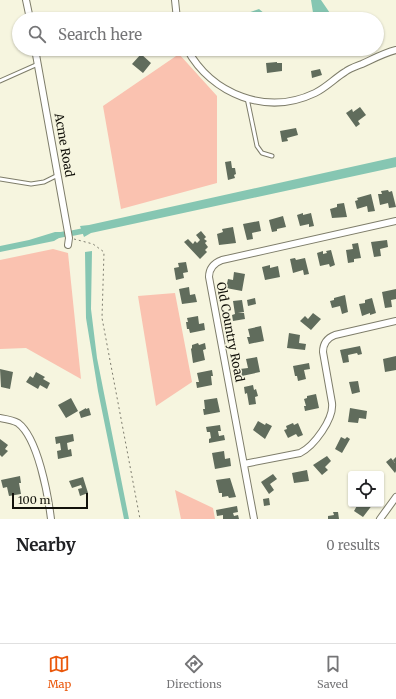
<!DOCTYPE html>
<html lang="en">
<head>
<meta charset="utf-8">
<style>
	:root { --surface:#fff; --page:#f2f2f2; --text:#202124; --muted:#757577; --line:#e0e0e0; --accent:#ea580c }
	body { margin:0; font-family:Merriweather,serif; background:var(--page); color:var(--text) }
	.controls { position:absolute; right:12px; bottom:12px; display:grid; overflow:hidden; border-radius:4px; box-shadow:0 1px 3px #0004 }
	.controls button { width:36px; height:36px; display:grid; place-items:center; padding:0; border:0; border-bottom:1px solid var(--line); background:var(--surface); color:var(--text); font:20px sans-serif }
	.scale { position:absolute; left:12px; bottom:10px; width:76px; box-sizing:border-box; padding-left:4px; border:2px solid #12110a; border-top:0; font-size:11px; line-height:14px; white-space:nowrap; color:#12110a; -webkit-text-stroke:3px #f6f5df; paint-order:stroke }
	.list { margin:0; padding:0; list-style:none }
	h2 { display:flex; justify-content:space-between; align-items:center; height:52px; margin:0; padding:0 16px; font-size:17px }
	h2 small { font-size:13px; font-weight:400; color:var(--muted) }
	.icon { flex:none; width:22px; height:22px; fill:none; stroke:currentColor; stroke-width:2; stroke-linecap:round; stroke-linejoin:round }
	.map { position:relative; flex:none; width:396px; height:519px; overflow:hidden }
	.search { position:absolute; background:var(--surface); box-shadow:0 1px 3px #0004; left:12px; right:12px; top:12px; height:44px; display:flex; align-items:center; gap:10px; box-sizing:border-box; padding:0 14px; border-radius:22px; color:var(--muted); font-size:15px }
	.sheet { height:124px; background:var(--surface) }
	nav { display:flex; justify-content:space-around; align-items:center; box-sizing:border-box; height:56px; border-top:1px solid var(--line); background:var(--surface); font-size:11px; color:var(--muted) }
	nav a { display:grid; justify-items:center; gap:2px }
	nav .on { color:var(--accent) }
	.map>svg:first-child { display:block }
</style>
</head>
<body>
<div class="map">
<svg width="396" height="519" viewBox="0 0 396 519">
	<rect width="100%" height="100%" fill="#f6f5df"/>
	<path fill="#fac2b0" d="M179,54L217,96V183L121,209L103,106Z
		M53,249L68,253L81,379L26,348L0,349V260Z
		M175,293L192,382L156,406L138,296Z
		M175,490L213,508L215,519H181Z"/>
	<path fill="#86c6b2" d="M311,0H321L334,19H314Z
		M259,9L271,19H231Z
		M396,157V167L91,233L84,237L80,226L89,225Z
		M55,232H61L62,236L54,241L0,252V246L29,240Z
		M92,251L91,309L97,358L129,519H124L98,391L86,318L85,252Z"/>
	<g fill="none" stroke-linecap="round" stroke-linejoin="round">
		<path stroke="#86c6b2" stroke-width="5.5" d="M73,233L88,230
			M55,236L65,234"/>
	</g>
	<path fill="#606c5c" d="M141,54L151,63L143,73L132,64Z
		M277,62V63H282V71L267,73L266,63Z
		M320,69L322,75L312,78L311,71Z
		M360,107L366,115L358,121L360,124L356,127L346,113L352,109L353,112Z
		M296,128L298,135L287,138L288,141L282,142L280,131Z
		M231,161L232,168H235L236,174L234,175L235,178L228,180L225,162Z
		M388,190L389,192L392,191L396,207L389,208L388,203L380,205L378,194H382L381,191Z
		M371,194L375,211L368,212L367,206L357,209L355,201L358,200L357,198Z
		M344,203L347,217L332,218L330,209L337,207V204Z
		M303,213V215L311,213L314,226L309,227V224L300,226L297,215Z
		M283,216L286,227L277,229V231L272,232L269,220Z
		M259,221L261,231L252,233L253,239L247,240L243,224Z
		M233,227L236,243L219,245L217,234L223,232L222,229Z
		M201,231L206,237L204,239L207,241L205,243L208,247L205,250L207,252L200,259L184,242L188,239L193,244L195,241L197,243L200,240L196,235Z
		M387,240L388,247L380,249L381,256L374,257L371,242Z
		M358,243L361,258L354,259V262L348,263L346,250L353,249L352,244Z
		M331,250L335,265L330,267L329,264L320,266L317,253L323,251V254L327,253L326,251Z
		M295,258L296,260L305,258L309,274L304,275L303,270L293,273L290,259Z
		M186,262L188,272L183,273L184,278L176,280L174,268L179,267L178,263Z
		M270,265V268L278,266L280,277L265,280L262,267Z
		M234,272L245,274L242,291L226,288L228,279L233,280Z
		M189,287L190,295L195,294L197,302L182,304L179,289Z
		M396,289V299L391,300L392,307L385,308L382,292Z
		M345,295L348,312L342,314L340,306L332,308L330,301L334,300V298Z
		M255,298L256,304L248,306L247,300Z
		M372,298L376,313L370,315V313L362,316L359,304L365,303V300Z
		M242,300L244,312L238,313H244L245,319L233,321L232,315L235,314L233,301Z
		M313,313L321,319L311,330L300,321L305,316L308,319Z
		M198,316L199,324L204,323L205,330L190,333L189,329H187L186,322H188L187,318Z
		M261,326L264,341L249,344L247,337H250L248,329Z
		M289,333L300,335L299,343L306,344L305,350L287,348Z
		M198,343L199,345L205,343L206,349L203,350L205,360L193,363L191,349L192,348V345Z
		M360,346L362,354L358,355L357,353L348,355L349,362L343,363L340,350Z
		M396,356V370L385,372L383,359Z
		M257,357L260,372L242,376L240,369L248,368L246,359Z
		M309,363L310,369L304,370L306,379L298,381L297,376H295L293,366Z
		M0,369L13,372L10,389L1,387Z
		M212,370L213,376H211L212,385L197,388L196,382H199L197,373Z
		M36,372L45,377L43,379L50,383L47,389L40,385L38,389L26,382L30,376L33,378Z
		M358,381L360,392L352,394L349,382Z
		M253,385L254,390L256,389L258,396L255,397L256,404L249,405L247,393L245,394L244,387Z
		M316,394L319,408L305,411L304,406H306L304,399L307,398V396Z
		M71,398L78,411L66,418L58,405Z
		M217,398L220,412L204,415L203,409H205L204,400Z
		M86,408V409L89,408L91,415L81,418L79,412Z
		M350,408L367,411L366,419L359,418L358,423L348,422Z
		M258,421L265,425L266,423L272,426L265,439L253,430Z
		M293,423L294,425L298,423L303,435L298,437L296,434L288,438L284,430L287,429L286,426Z
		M220,425L221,431H218L219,436L224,435L225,440L209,443V439L211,438L210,432H207L206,427Z
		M73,434L74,441L67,443L68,450L71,449L72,456L58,459L57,451L61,450L60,443L56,444L55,437Z
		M341,437L345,439L347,437L350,439L342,453L335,449Z
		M0,439L8,445L5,449L8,451L2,457L0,455Z
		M224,451L225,459L230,458L231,466L215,469L212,453Z
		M327,456L331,461L325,467L328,470L322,475L313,465Z
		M396,457V471L395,473L386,462L391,458L395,463L393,460Z
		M307,470L309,481L294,483L292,473Z
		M273,474L277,479L270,484L274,490L269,494L261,482Z
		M20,476L21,483H19L21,494L9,496L7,487L3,488L1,480Z
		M83,477L88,493L80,496L78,489L82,488L81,485L72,488L69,481Z
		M230,478L236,497L229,498L228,496L222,497V493H219L216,480Z
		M269,498L270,505L264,506L263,499Z
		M358,504H373L363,517L354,511Z
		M237,506L238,512L233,513L234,516L238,515L239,519H223V515L217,516L216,510Z
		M333,512H338L339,519H328V516L334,515Z"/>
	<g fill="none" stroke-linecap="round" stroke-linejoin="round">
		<defs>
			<path id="lane" d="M0,81L38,64
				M247,98L257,146L262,153L272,156
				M0,179L31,184L44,182L58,175"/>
			<path id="street" d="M26,0L30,19
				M175,0L177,19
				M35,49L69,238L68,245
				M187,49C212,95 267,116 315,93C327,87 335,78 345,72C350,68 357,66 362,64C373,59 384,53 396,50
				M0,418C6,419 13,420 18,423C38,438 48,495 51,519
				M244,464L300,453C314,446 334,419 332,403L323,352C323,343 327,338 335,335L396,321
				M254,519L209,277C209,268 214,263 222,260L396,221
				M380,519L396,497"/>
		</defs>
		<use href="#lane" stroke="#7e7d6a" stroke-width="5"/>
		<use href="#street" stroke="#7e7d6a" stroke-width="8"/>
		<path stroke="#7d7c6e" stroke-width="1" stroke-dasharray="2 3" stroke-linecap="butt" d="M74,239L93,244L104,252L102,318L140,519"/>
		<use href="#lane" stroke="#fff" stroke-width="3"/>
		<use href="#street" stroke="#fff" stroke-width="6"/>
	</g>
	<g text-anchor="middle" stroke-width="3" stroke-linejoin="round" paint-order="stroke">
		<g font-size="12" fill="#12110a" stroke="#f6f5df">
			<text transform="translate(64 145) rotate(80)" y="4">Acme Road</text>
			<text transform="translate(230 332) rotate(79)" y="4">Old Country Road</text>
		</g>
	</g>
</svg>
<div class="controls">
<button><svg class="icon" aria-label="locate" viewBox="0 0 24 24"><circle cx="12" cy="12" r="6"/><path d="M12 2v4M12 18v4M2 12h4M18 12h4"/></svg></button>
</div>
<div class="scale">100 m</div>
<div class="search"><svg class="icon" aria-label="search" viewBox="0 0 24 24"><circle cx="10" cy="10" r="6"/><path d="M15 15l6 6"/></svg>Search here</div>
</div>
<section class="sheet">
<h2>Nearby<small>0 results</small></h2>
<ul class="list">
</ul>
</section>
<nav>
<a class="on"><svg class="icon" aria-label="map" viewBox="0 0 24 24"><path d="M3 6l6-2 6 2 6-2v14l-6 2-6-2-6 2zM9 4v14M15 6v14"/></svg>Map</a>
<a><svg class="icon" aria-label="directions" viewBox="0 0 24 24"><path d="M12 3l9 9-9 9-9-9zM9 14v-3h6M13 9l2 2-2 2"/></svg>Directions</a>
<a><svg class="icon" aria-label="saved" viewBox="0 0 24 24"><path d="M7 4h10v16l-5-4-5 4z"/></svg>Saved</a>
</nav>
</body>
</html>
